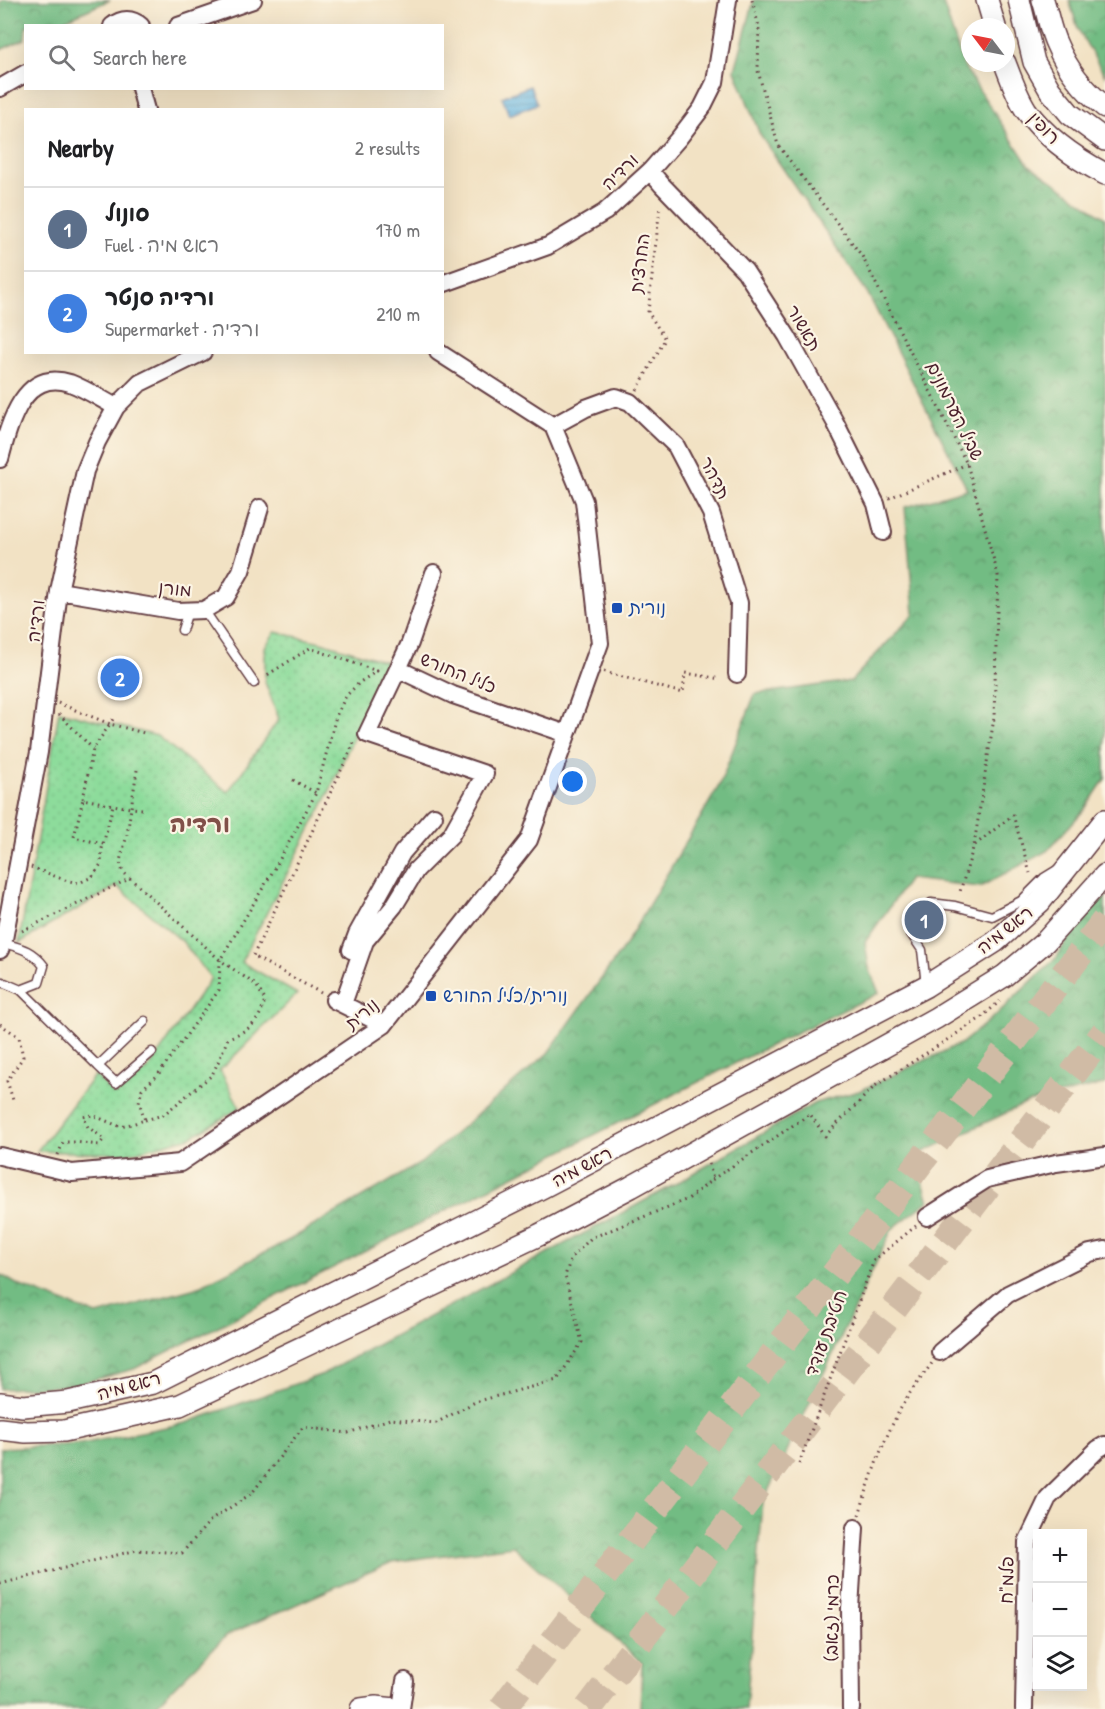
<!DOCTYPE html>
<html lang="en">
<head>
<meta charset="utf-8">
<style>
	:root { --surface:#fff; --page:#f2f2f2; --text:#202124; --muted:#757577; --line:#e0e0e0; --accent:#111827 }
	body { margin:0; font-family:"Patrick Hand","Playpen Sans Hebrew",sans-serif; background:var(--page); color:var(--text) }
	.controls { position:absolute; right:18px; bottom:18px; display:grid; overflow:hidden; border-radius:0px; box-shadow:0 6px 24px #0002 }
	.controls button { width:54px; height:54px; display:grid; place-items:center; padding:0; border:0; border-bottom:2px solid var(--line); background:var(--surface); color:var(--text); font:30px sans-serif }
	.compass { position:absolute; left:961px; top:18px; width:54px; height:54px; border-radius:50%; background:var(--surface); box-shadow:0 6px 24px #0002; rotate:302deg }
	.you { position:absolute; left:573px; top:782px; width:21px; height:21px; margin:-15px; border:4px solid #fff; border-radius:50%; background:#1a73e8; box-shadow:0 0 0 9px #1a73e833 }
	.badge { display:grid; place-items:center; width:39px; height:39px; border-radius:50%; background:var(--accent); color:#fff; font-size:20px; font-weight:700 }
	.pin { position:absolute; translate:-50% -50%; border:3px solid #fff; box-shadow:0 2px 6px #0006 }
	.list { margin:0; padding:0; list-style:none }
	h2 { display:flex; justify-content:space-between; align-items:center; height:78px; margin:0; padding:0 24px; font-size:26px }
	h2 small { font-size:20px; font-weight:400; color:var(--muted) }
	.list li { display:grid; grid-template-columns:39px 1fr auto; gap:18px; align-items:center; box-sizing:border-box; height:84px; padding:0 24px; border-top:2px solid var(--line) }
	.list b { display:block; font-size:22px; white-space:nowrap }
	.list p { margin:0; font-size:20px; white-space:nowrap; color:var(--muted) }
	.list em { font-size:20px; font-style:normal; color:var(--muted) }
	.icon { flex:none; width:33px; height:33px; fill:none; stroke:currentColor; stroke-width:2; stroke-linecap:round; stroke-linejoin:round }
	.map { position:relative; flex:none; width:1105px; height:1709px; overflow:hidden }
	.search { position:absolute; background:var(--surface); box-shadow:0 6px 24px #0002; left:24px; top:24px; width:420px; height:66px; display:flex; align-items:center; gap:15px; box-sizing:border-box; padding:0 21px; border-radius:0px; color:var(--muted); font-size:22px }
	.panel { position:absolute; background:var(--surface); box-shadow:0 6px 24px #0002; left:24px; top:108px; width:420px; height:246px; border-radius:0px }
	.map>svg:first-child { display:block }
</style>
</head>
<body>
<div class="map">
<svg width="1105" height="1709" viewBox="0 0 1105 1709">
	<defs>
		<pattern id="forest-crowns" width="20" height="18" patternUnits="userSpaceOnUse" patternTransform="scale(1.5)"><rect width="20" height="18" fill="#72bc83"/><path d="M2 6a3 3 0 1 1 6 0M12 15a3 3 0 1 1 6 0" fill="none" stroke="#60986b"/></pattern>
		<pattern id="park-dots" width="8" height="8" patternUnits="userSpaceOnUse" patternTransform="scale(1.5)"><rect width="8" height="8" fill="#8ddc9b"/><path d="M2 2h.1M6 6h.1" fill="none" stroke="#7bbc86" stroke-width="1.8" stroke-linecap="round"/></pattern>
		<pattern id="water-rules" width="6" height="5" patternUnits="userSpaceOnUse" patternTransform="scale(1.5)"><rect width="6" height="5" fill="#69b8e3"/><path d="M0 2.5h6" fill="none" stroke="#5895b8"/></pattern>
	</defs>
	<rect width="100%" height="100%" fill="#fcf5e5"/>
	<filter id="ink" filterUnits="userSpaceOnUse"><feTurbulence type="fractalNoise" baseFrequency=".0167" numOctaves="2"/><feDisplacementMap in="SourceGraphic" scale="12" xChannelSelector="R" yChannelSelector="G"/><feConvolveMatrix kernelMatrix="1 2 1 2 8 2 1 2 1" color-interpolation-filters="sRGB"/></filter>
	<filter id="wash" filterUnits="userSpaceOnUse"><feTurbulence type="fractalNoise" baseFrequency=".008" numOctaves="4" result="noise"/><feDisplacementMap in="SourceGraphic" scale="24" xChannelSelector="R" yChannelSelector="G"/><feGaussianBlur stdDeviation="1.35" result="paint"/><feColorMatrix in="noise" values="0 0 0 0 0 0 0 0 0 0 0 0 0 0 0 0 0 1.4 0 .05"/><feComposite in="paint" operator="in"/></filter>
	<g filter="url(#wash)">
		<rect width="100%" height="100%" fill="#f2e2c4"/>
		<path fill="url(#forest-crowns)" stroke="#5e6e57" stroke-width="1.5" d="M4,0H110L54,25L26,26L25,39L0,50V3Z
			M754,0H942L964,67L1028,164L1105,218V779L1084,810L1047,851L980,887L909,879L865,942L869,968L879,993L779,1041L134,1369L70,1386L0,1389V1274L18,1285L97,1315L196,1288L291,1239L421,1163L548,1053L624,947L719,786L755,694L851,681L914,614L905,507L967,489L868,294L760,135L735,70Z
			M1069,0H1105V76L1078,29Z
			M1105,895V1084L1027,1103L915,1156L929,1201L892,1229L763,1502L746,1709H640L642,1663L513,1546L392,1562L227,1635L152,1709H0V1448L81,1444L186,1423L323,1374L670,1187L815,1103L859,1091L962,1043L997,1014L1057,957L1070,935Z"/>
		<path fill="url(#park-dots)" stroke="#6c7e63" stroke-width="1.5" d="M275,632L321,642L387,662L326,799L241,962L297,994L220,1070L240,1108L191,1137L127,1154L37,1151L95,1075L115,1095L148,1069L211,978L183,942L117,886L19,943L59,711L157,736L228,792L279,719L265,682V647Z"/>
		<path fill="url(#water-rules)" stroke="#5a6c87" stroke-width="1.5" d="M530,86L537,104L509,115L502,97Z"/>
	</g>
	<g filter="url(#ink)">
		<g fill="none" stroke-linecap="round" stroke-linejoin="round">
			<path stroke="#d0bba5" stroke-width="28" stroke-dasharray="28 14" stroke-linecap="butt" d="M502,1709L1105,921
				M588,1709L1105,1032"/>
			<defs>
				<path id="service" d="M204,610L254,683
					M182,630L188,611
					M0,981L21,990L39,983L44,966C32,950 21,948 3,943
					M926,985L922,950L910,932L931,903L955,906L992,916L1021,901L1044,878L1057,870
					M21,990L98,1066L145,1021
					M98,1066L116,1083L152,1052"/>
				<path id="minor" d="M112,26C122,18 132,18 141,26
					M178,26L253,0
					M0,88L26,73
					M140,88L146,110
					M650,171L662,185L745,271L787,336L835,422L876,504L883,532
					M442,284L548,246L605,212L650,171L679,138L702,108L715,82L728,0
					M553,426L586,408L616,397L630,402L676,446L711,513L739,603L737,674
					M0,459C9,425 23,368 70,383C86,389 101,399 116,407
					M434,573L410,643L398,669L453,695L567,734
					M59,591L178,611L204,610L226,597L241,571L260,508
					M0,950L4,939L39,752L59,591L85,471L97,442L116,407L140,383L203,352
					M351,950L357,934L402,853L434,816
					M334,1000L384,1025
					M343,1004L365,941L394,906L416,870L451,835L485,774L367,734L398,669
					M0,1156L72,1173L180,1163L384,1025L529,840L600,643L584,501L553,426L438,352
					M927,1217L987,1179L1056,1163L1105,1156
					M940,1352L1008,1294L1090,1253L1105,1250
					M401,1709L405,1681
					M851,1709L850,1608L855,1528
					M1024,1709L1027,1542L1048,1498L1098,1449L1105,1445"/>
				<path id="tertiary" d="M987,0L995,27
					M1019,0L1034,62L1050,90L1070,114L1105,140
					M1043,0C1048,15 1050,31 1057,45C1067,69 1085,91 1105,107
					M1005,63C1011,79 1017,96 1026,110C1046,138 1075,158 1105,174
					M0,1403L23,1406L68,1402L153,1383L543,1187L926,986L995,942L1040,902L1105,820
					M0,1429L26,1432L64,1431L180,1405L539,1235L631,1187L936,1018L1004,976L1045,942L1105,875
					M361,1709L376,1707L395,1709"/>
			</defs>
			<use href="#service" stroke="#633c42" stroke-width="11"/>
			<use href="#minor" stroke="#633c42" stroke-width="20"/>
			<use href="#tertiary" stroke="#633c42" stroke-width="24"/>
			<path stroke="#633c42" stroke-width="3" stroke-dasharray="1.5 4.5" stroke-linecap="butt" d="M752,0L759,27L758,71L778,145L862,256L967,464L998,575L994,718L974,845L959,895
				M637,390L665,339L648,312L660,206
				M889,498L967,464
				M604,672L683,693L685,673L720,679
				M58,703L110,724L113,719
				M59,714L93,749
				M137,770L131,808L143,809
				M293,780L316,793
				M83,799L93,749L110,724L144,733
				M103,844L74,837L83,799L113,805
				M975,845L1013,815L1030,873
				M31,867L65,880L79,883L92,877L101,864L102,849L113,805L131,808L127,835L120,861L121,867L123,872L220,960L276,866L316,793L336,716L346,696L360,682L377,671L310,648L264,677
				M22,931L131,878
				M321,993L253,956L354,743
				M0,1024L19,1037L23,1057L7,1081L13,1100
				M145,1120L163,1115L212,1075L220,1058L228,1038C250,1030 259,1023 265,1000L256,985L220,960
				M58,1155L63,1142H75L99,1145L104,1139L88,1127L83,1117L92,1115L121,1127L145,1120L139,1102L142,1089L157,1076L219,990L220,960
				M709,1164L713,1179
				M799,1464L874,1260L916,1226
				M859,1515C872,1473 886,1430 910,1393C917,1383 925,1373 932,1363
				M0,1584L137,1550L182,1553L210,1521L252,1493L303,1427L348,1433L390,1419L436,1423L475,1402L557,1380L582,1342L565,1276L571,1258L591,1238L688,1199L713,1179L810,1114L825,1136L875,1086L981,1018L1000,1001"/>
			<use href="#service" stroke="#fff" stroke-width="8"/>
			<use href="#minor" stroke="#fff" stroke-width="16"/>
			<use href="#tertiary" stroke="#fff" stroke-width="21"/>
		</g>
	</g>
	<g fill="#1a4fb4" stroke="#fcf5e5" stroke-width="2">
		<rect x="611" y="602" width="12" height="12" rx="3"/>
		<rect x="425" y="990" width="12" height="12" rx="3"/>
	</g>
	<g text-anchor="middle" stroke-width="4.5" stroke-linejoin="round" paint-order="stroke">
		<g font-size="18" fill="#4a1f2b" stroke="#fcf5e5">
			<text transform="translate(1044 128) rotate(46)" y="6">רופין</text>
			<text transform="translate(620 172) rotate(-44)" y="6">ורדיה</text>
			<text transform="translate(640 263) rotate(-83)" y="6">החרצית</text>
			<text transform="translate(804 328) rotate(59)" y="6">תאשור</text>
			<text transform="translate(955 411) rotate(64)" y="6">שביל הערמונים</text>
			<text transform="translate(715 478) rotate(63)" y="6">תדהר</text>
			<text transform="translate(175 589) rotate(5)" y="6">מורן</text>
			<text transform="translate(36 621) rotate(-83)" y="6">ורדיה</text>
			<text transform="translate(458 673) rotate(22)" y="6">כליל החורש</text>
			<text transform="translate(1005 930) rotate(-38)" y="6">ראש מיה</text>
			<text transform="translate(362 1014) rotate(-40)" y="6">נורית</text>
			<text transform="translate(582 1167) rotate(-28)" y="6">ראש מיה</text>
			<text transform="translate(826 1333) rotate(-70)" y="6">חטיבת עודד</text>
			<text transform="translate(129 1386) rotate(-15)" y="6">ראש מיה</text>
			<text transform="translate(1007 1580) rotate(-89)" y="6">פלמ"ח</text>
			<text transform="translate(832 1618) rotate(-89)" y="6">כרמי (זאב)</text>
		</g>
		<g font-size="18" fill="#164399" stroke="#fcf5e5" text-anchor="start">
			<text x="629" y="614">נורית</text>
			<text x="443" y="1002">נורית/כליל החורש</text>
		</g>
		<g font-size="24" font-weight="bold" fill="#815049" stroke="#fcf5e5">
			<text x="200" y="832">ורדיה</text>
		</g>
	</g>
</svg>
<div class="controls">
<button>+</button>
<button>−</button>
<button><svg class="icon" aria-label="layers" viewBox="0 0 24 24"><path d="M12 4l9 5-9 5-9-5zM3 14l9 5 9-5"/></svg></button>
</div>
<svg class="compass" viewBox="-18 -18 36 36"><path d="M0-13l5 13h-10z" fill="#e53935"/><path d="M0 13l5-13h-10z" fill="#757577"/></svg>
<div class="you"></div>
<div class="pin badge" style="left:924px;top:920px;background:#5c6f8a">1</div>
<div class="pin badge" style="left:120px;top:678px;background:#3f7fe0">2</div>
<div class="search"><svg class="icon" aria-label="search" viewBox="0 0 24 24"><circle cx="10" cy="10" r="6"/><path d="M15 15l6 6"/></svg>Search here</div>
<section class="panel">
<h2>Nearby<small>2 results</small></h2>
<ul class="list">
<li><span class="badge" style="background:#5c6f8a">1</span><div><b>סונול</b><p>Fuel · ראש מיה</p></div><em>170 m</em></li>
<li><span class="badge" style="background:#3f7fe0">2</span><div><b>ורדיה סנטר</b><p>Supermarket · ורדיה</p></div><em>210 m</em></li>
</ul>
</section>
</div>
</body>
</html>
